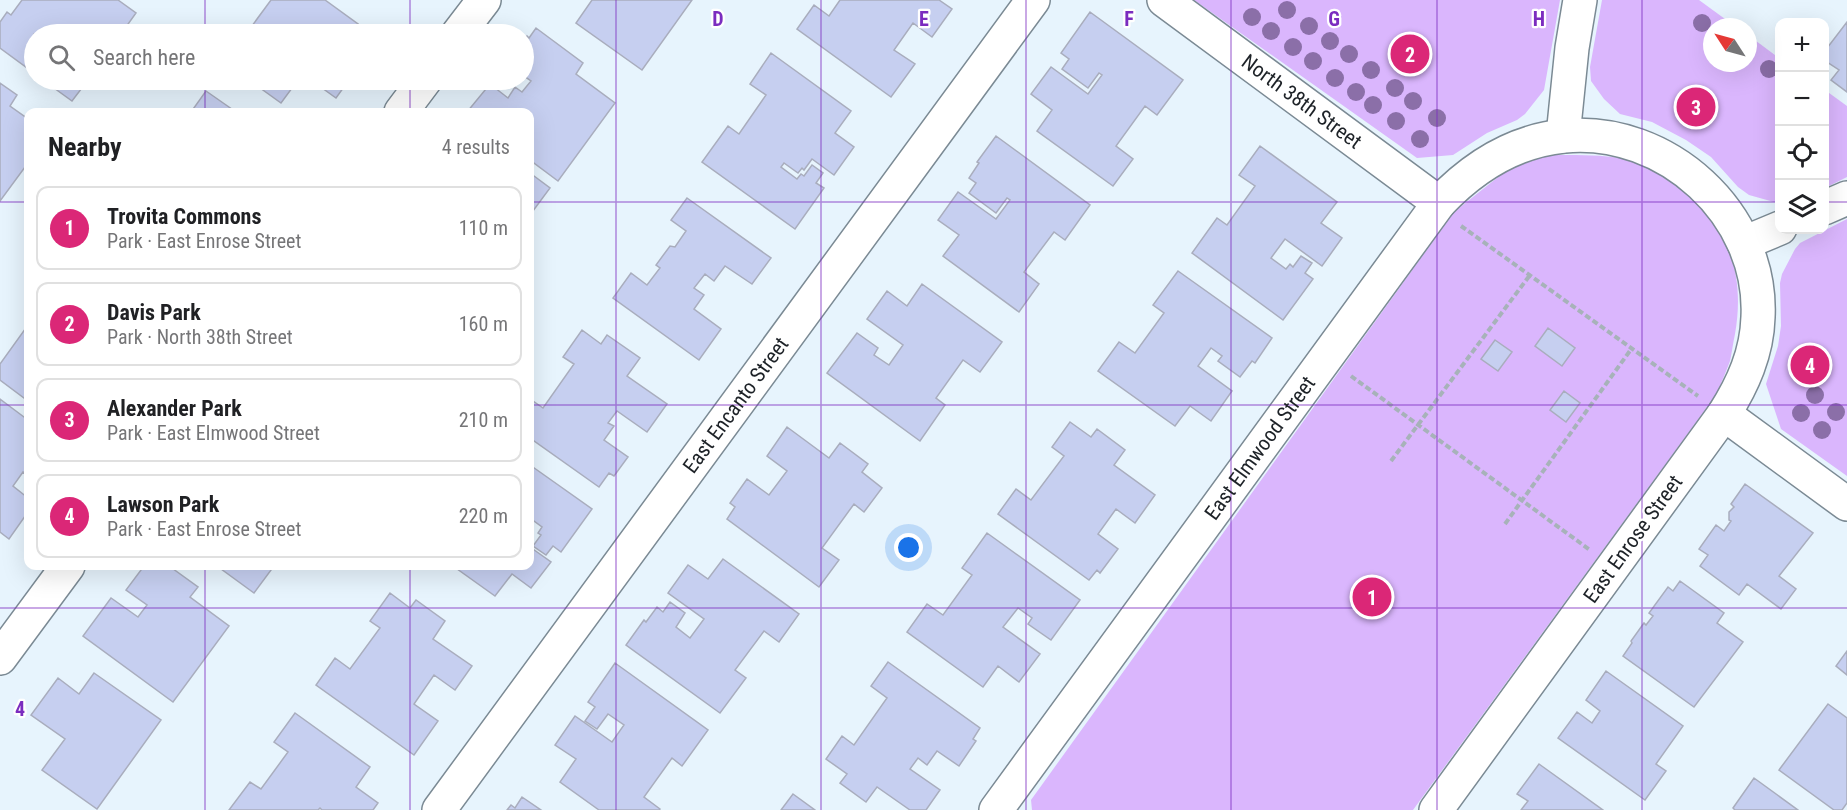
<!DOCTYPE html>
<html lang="en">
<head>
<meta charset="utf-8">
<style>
	:root { --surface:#fff; --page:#f6f6f6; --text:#202124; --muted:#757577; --line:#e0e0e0; --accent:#db2777 }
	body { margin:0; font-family:"Roboto Condensed",sans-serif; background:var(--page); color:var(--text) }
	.controls { position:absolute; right:18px; top:18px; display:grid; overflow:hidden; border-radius:12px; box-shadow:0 6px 24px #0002 }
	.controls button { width:54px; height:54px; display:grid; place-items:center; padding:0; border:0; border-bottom:2px solid var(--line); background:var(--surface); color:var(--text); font:30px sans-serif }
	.compass { position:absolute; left:1703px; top:18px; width:54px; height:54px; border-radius:50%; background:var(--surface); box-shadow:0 6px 24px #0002; rotate:306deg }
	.you { position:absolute; left:909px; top:548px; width:21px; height:21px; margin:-15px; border:4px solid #fff; border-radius:50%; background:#1a73e8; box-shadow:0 0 0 9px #1a73e833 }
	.badge { display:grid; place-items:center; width:39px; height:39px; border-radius:50%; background:var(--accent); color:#fff; font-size:20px; font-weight:700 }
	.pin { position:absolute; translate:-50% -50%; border:3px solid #fff; box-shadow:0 2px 6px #0006 }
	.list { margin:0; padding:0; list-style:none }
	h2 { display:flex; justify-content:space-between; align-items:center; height:78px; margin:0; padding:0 24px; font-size:26px }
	h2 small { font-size:20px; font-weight:400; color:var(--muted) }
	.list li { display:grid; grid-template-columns:39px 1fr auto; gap:18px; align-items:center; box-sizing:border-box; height:84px; margin:0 12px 12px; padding:0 12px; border:2px solid var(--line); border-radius:12px }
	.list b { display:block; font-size:22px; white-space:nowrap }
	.list p { margin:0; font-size:20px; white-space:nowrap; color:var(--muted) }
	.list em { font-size:20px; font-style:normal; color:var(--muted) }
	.icon { flex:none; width:33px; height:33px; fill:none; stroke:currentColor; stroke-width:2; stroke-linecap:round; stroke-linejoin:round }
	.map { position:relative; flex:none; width:1847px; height:810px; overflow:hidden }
	.search { position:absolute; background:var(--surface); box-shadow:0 6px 24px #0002; left:24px; top:24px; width:510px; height:66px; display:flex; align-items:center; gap:15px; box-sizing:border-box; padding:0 21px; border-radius:33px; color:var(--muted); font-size:22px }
	.panel { position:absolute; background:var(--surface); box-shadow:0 6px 24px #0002; left:24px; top:108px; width:510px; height:462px; border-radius:12px }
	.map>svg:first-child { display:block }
</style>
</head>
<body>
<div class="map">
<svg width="1847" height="810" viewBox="0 0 1847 810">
	<rect width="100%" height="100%" fill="#e7f4fd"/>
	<path fill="#dab6fd" d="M1194,0H1560L1544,90L1525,114L1517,120L1487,133L1453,155L1417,158Z
		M1602,0H1699L1736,27H1712V63H1748V35L1779,58V201L1774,202L1749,195L1738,187L1711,157L1686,140L1652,122L1620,114L1604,99L1591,81L1590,67Z
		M1825,90L1847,106V177L1825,188Z
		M1548,155C1575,155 1603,154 1630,160C1649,164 1670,179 1685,191C1730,228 1745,277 1735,334C1733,343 1732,352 1730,361C1726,372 1721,383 1716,395L1413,810H1032L1031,800L1454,212L1507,170Z
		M1847,219V476L1781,429L1766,384L1778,346L1781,326L1780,283L1782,274L1795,249L1800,243Z"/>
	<path fill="#c6cff0" stroke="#a9adbd" stroke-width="1.5" d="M22,0H118L136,13L121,34H34V73L0,48V22L7,12L11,15Z
		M271,0H325L358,24L350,34H246Z
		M592,0H692L642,70L576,23Z
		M840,0H939L952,9L932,37L913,23L894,50L915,64L891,97L797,29L814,5L829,16Z
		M1090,12L1183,80L1157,115L1145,106L1116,146L1133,159L1113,186L1037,131L1052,110L1031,94L1051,67L1088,94L1102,75L1099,73L1088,88L1062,69L1069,59L1061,53Z
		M1847,22V92L1831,80L1839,70L1824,60V52Z
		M536,28L583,63L576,74L615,103L558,181L530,160V112H467L490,84L508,98L515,87L522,92L531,81L524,76V41L527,36L529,38Z
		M771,53L851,111L835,133L854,147L834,175L812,159L804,170L802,168L798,173L784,163L781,167L797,179L801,174L804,176L812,165L823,173L816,183L824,188L795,229L702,162L728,126L739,134L766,95L750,84Z
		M43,80H88L72,101Z
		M249,80H298L281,103Z
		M311,80H349L336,98Z
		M0,83L17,95L10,106L28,119V163L0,201Z
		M206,91L236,112H191Z
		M996,136L1090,205L1065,240L1054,232L1024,272L1039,284L1019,312L943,256L959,235L938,220L958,192L996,219L1010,200L1007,198L996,213L969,193L976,183L969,178L979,163L977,162Z
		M1260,146L1337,202L1321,223L1342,238L1322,266L1285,239L1271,258L1286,269L1290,264L1293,267L1301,256L1312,263L1305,273L1313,279L1283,320L1192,253L1217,218L1227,225L1255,186L1239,175Z
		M530,173L550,188L530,215Z
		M687,198L771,258L752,284L725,266L714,281L705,274L694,288L704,295L694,309L721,329L699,360L613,298L631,273L647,285L660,268L656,265L670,246L675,247L686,231L671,220Z
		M1178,271L1272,338L1255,363L1252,361L1240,377L1218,361L1222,356L1211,348L1198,366L1232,391L1211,421L1190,406L1175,426L1098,371L1119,342L1135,353L1164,313L1153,305Z
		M922,284L1002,342L980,372L963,360L936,398L945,405L920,441L827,373L857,333L878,348L874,355L889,365L903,345L867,319L887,291L907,306Z
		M28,325V401L0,380V364Z
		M1548,328L1575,348L1562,366L1535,346Z
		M582,330L601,344L607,335L640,358L627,376L667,404L647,432L617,411L608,423L614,426L604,440L628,457L614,476L609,473L599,487L530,438V399L543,408L574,364L563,357Z
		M1495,340L1512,352L1498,371L1481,359Z
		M1564,391L1580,403L1566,422L1550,410Z
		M0,399L28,420V477L23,472L13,486L28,498V512L9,539L0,532Z
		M1070,422L1091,437L1097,429L1125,450L1114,465L1155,495L1135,523L1116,509L1098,534L1118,549L1100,573L1097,570L1089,580L998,514L1016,489L1031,500L1064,456L1052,447Z
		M787,427L829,458L840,443L868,464L862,472L882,488L864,512L854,504L822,548L839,560L819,587L727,519L735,507L730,503L747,479L769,495L787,471L767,456Z
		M530,465L592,509L561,552L553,546L546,555L533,546L541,535L538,533L542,527L530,518Z
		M1745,484L1813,533L1779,576L1796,589L1781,609L1747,584L1739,595L1700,566L1708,555L1699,549L1716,525L1724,531L1731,521L1729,520V512L1734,507L1731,504Z
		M987,533L1080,600L1051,640L1028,624L1032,618L1018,608L1003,627L1040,654L1019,682L998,666L983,687L907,632L927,604L943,615L972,575L962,568Z
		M530,547L551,562L531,588L512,574L495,596L453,566H530Z
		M723,559L799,614L779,642L764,631L735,670L746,678L720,713L626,645L644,620L646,622L657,607L663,612L670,602L685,613L676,627L690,638L704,619L668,593L688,565L708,579Z
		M144,566H169L198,587L190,597L229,626L173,702L83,636L111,598L138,617L147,605L126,590Z
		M217,566H274L254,593Z
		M1680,581L1724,613L1717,623L1743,642L1694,707L1623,656L1632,643L1631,641L1644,623L1646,625L1653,616L1649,613L1668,587L1673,591Z
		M390,593L410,608L416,600L445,621L433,639L472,666L455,690L434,675L414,704L438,721L414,755L316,685L335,658L350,669L380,628L370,621Z
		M1847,651V675L1836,666Z
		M888,662L980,728L973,739L976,741L959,766L937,751L927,765L918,758L910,769L940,790L926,810H910L877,787L866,802L840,783L847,774L826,759L842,736L854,745L887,698L871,686Z
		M615,663L708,730L682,766L672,758L644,797L660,809L659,810H599L560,782L576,759L555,745L575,716L612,742L624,725L608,714L597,729L585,721L595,707L588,702Z
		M1606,671L1683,726L1656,764L1666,771L1645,800L1558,738L1577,712L1592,723L1600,711L1586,700Z
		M94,673L161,720L97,809L42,770L65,739L31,715L58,678L79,694Z
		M1828,704L1847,718V803L1842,810H1834L1779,770Z
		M295,713L370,767L356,787L378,803L373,810H322L320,808L318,810H229L250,782L261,789L288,752L274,742Z
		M1539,764L1603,810H1521L1528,801L1517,794Z
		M1754,778L1798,810H1735L1733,808Z
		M793,794L815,810H781Z
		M522,797L541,810H507L511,805L515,808Z"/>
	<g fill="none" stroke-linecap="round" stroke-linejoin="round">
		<defs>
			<g id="minor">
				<path id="s1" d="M1164,0L1439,203"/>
				<path d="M458,34L484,0"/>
				<path d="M401,112L425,80"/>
				<path d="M1563,136L1572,48L1580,0"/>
				<path d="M1824,208L1847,198"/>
				<path d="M1744,243L1780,228"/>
				<path d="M1724,414L1847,504"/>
				<path d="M0,658L68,566"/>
				<path id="s2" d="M439,810L1033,0"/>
				<path id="s3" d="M996,810L1439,203C1472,168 1514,141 1564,136C1666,126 1763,214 1758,317C1757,353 1743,384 1724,414L1436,810"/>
			</g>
		</defs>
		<use href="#minor" stroke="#7b8a94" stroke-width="36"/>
		<path stroke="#a7b2b9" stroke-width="4" stroke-dasharray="6 3" stroke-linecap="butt" d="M1461,226L1698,396
			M1351,376L1590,550
			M1391,461L1530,275
			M1505,524L1632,348"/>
		<use href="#minor" stroke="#fff" stroke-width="33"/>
	</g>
	<g fill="#8b6fa8">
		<circle cx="1287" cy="10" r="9"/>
		<circle cx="1252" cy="17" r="9"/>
		<circle cx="1702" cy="23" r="9"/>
		<circle cx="1309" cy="26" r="9"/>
		<circle cx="1271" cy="31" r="9"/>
		<circle cx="1330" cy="41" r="9"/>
		<circle cx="1293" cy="47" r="9"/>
		<circle cx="1349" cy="54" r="9"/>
		<circle cx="1313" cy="61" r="9"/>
		<circle cx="1769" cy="69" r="9"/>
		<circle cx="1371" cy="70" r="9"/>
		<circle cx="1335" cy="78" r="9"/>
		<circle cx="1395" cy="88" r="9"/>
		<circle cx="1356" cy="92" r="9"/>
		<circle cx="1413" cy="101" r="9"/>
		<circle cx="1373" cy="105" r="9"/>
		<circle cx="1437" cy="118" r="9"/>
		<circle cx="1396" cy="121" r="9"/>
		<circle cx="1420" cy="139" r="9"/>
		<circle cx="1815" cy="395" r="9"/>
		<circle cx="1836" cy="412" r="9"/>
		<circle cx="1801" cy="413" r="9"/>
		<circle cx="1822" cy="430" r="9"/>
	</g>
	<path fill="none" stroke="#7b2cbf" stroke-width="1.5" stroke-opacity="0.55" d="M205,0V34M410,0V34M616,0V810M821,0V810M1026,0V810M1231,0V810M1437,0V810M1642,0V810M205,80V112M410,80V112M0,202H28M530,202H1780M1824,202H1847M0,405H28M530,405H1847M205,566V810M410,566V810M0,608H1847"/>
	<g text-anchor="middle" stroke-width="4.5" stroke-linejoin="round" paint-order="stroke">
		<g font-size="21" fill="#1d2227" stroke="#fff">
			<text dy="7" stroke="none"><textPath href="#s1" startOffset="171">North 38th Street</textPath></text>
			<text dy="7" stroke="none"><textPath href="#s2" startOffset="502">East Encanto Street</textPath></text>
			<text dy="7" stroke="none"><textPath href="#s3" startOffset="448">East Elmwood Street</textPath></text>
			<text transform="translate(1633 539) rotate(-54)" y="7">East Enrose Street</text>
		</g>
	</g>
	<g font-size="20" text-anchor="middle" font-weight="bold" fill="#7b2cbf" stroke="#fff" stroke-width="4.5" stroke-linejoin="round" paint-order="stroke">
		<text x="718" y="26">D</text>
		<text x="924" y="26">E</text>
		<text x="1129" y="26">F</text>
		<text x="1334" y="26">G</text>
		<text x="1539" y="26">H</text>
		<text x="20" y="716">4</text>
	</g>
</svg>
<div class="controls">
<button>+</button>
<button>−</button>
<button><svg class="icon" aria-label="locate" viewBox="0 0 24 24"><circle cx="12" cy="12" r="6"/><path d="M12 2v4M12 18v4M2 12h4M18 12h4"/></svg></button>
<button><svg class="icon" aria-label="layers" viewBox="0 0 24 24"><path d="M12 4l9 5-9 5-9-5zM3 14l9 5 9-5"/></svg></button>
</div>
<svg class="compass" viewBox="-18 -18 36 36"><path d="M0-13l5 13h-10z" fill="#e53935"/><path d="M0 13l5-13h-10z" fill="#757577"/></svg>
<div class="you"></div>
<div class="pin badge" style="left:1372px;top:597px">1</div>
<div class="pin badge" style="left:1410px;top:54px">2</div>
<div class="pin badge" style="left:1696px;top:107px">3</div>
<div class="pin badge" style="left:1810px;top:365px">4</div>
<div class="search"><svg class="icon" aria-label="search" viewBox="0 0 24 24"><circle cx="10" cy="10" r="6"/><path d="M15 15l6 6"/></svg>Search here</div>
<section class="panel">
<h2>Nearby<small>4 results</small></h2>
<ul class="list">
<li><span class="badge">1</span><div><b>Trovita Commons</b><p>Park · East Enrose Street</p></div><em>110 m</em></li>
<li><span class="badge">2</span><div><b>Davis Park</b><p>Park · North 38th Street</p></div><em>160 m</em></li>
<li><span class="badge">3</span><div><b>Alexander Park</b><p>Park · East Elmwood Street</p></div><em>210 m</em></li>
<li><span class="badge">4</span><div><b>Lawson Park</b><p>Park · East Enrose Street</p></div><em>220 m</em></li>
</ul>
</section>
</div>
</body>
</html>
